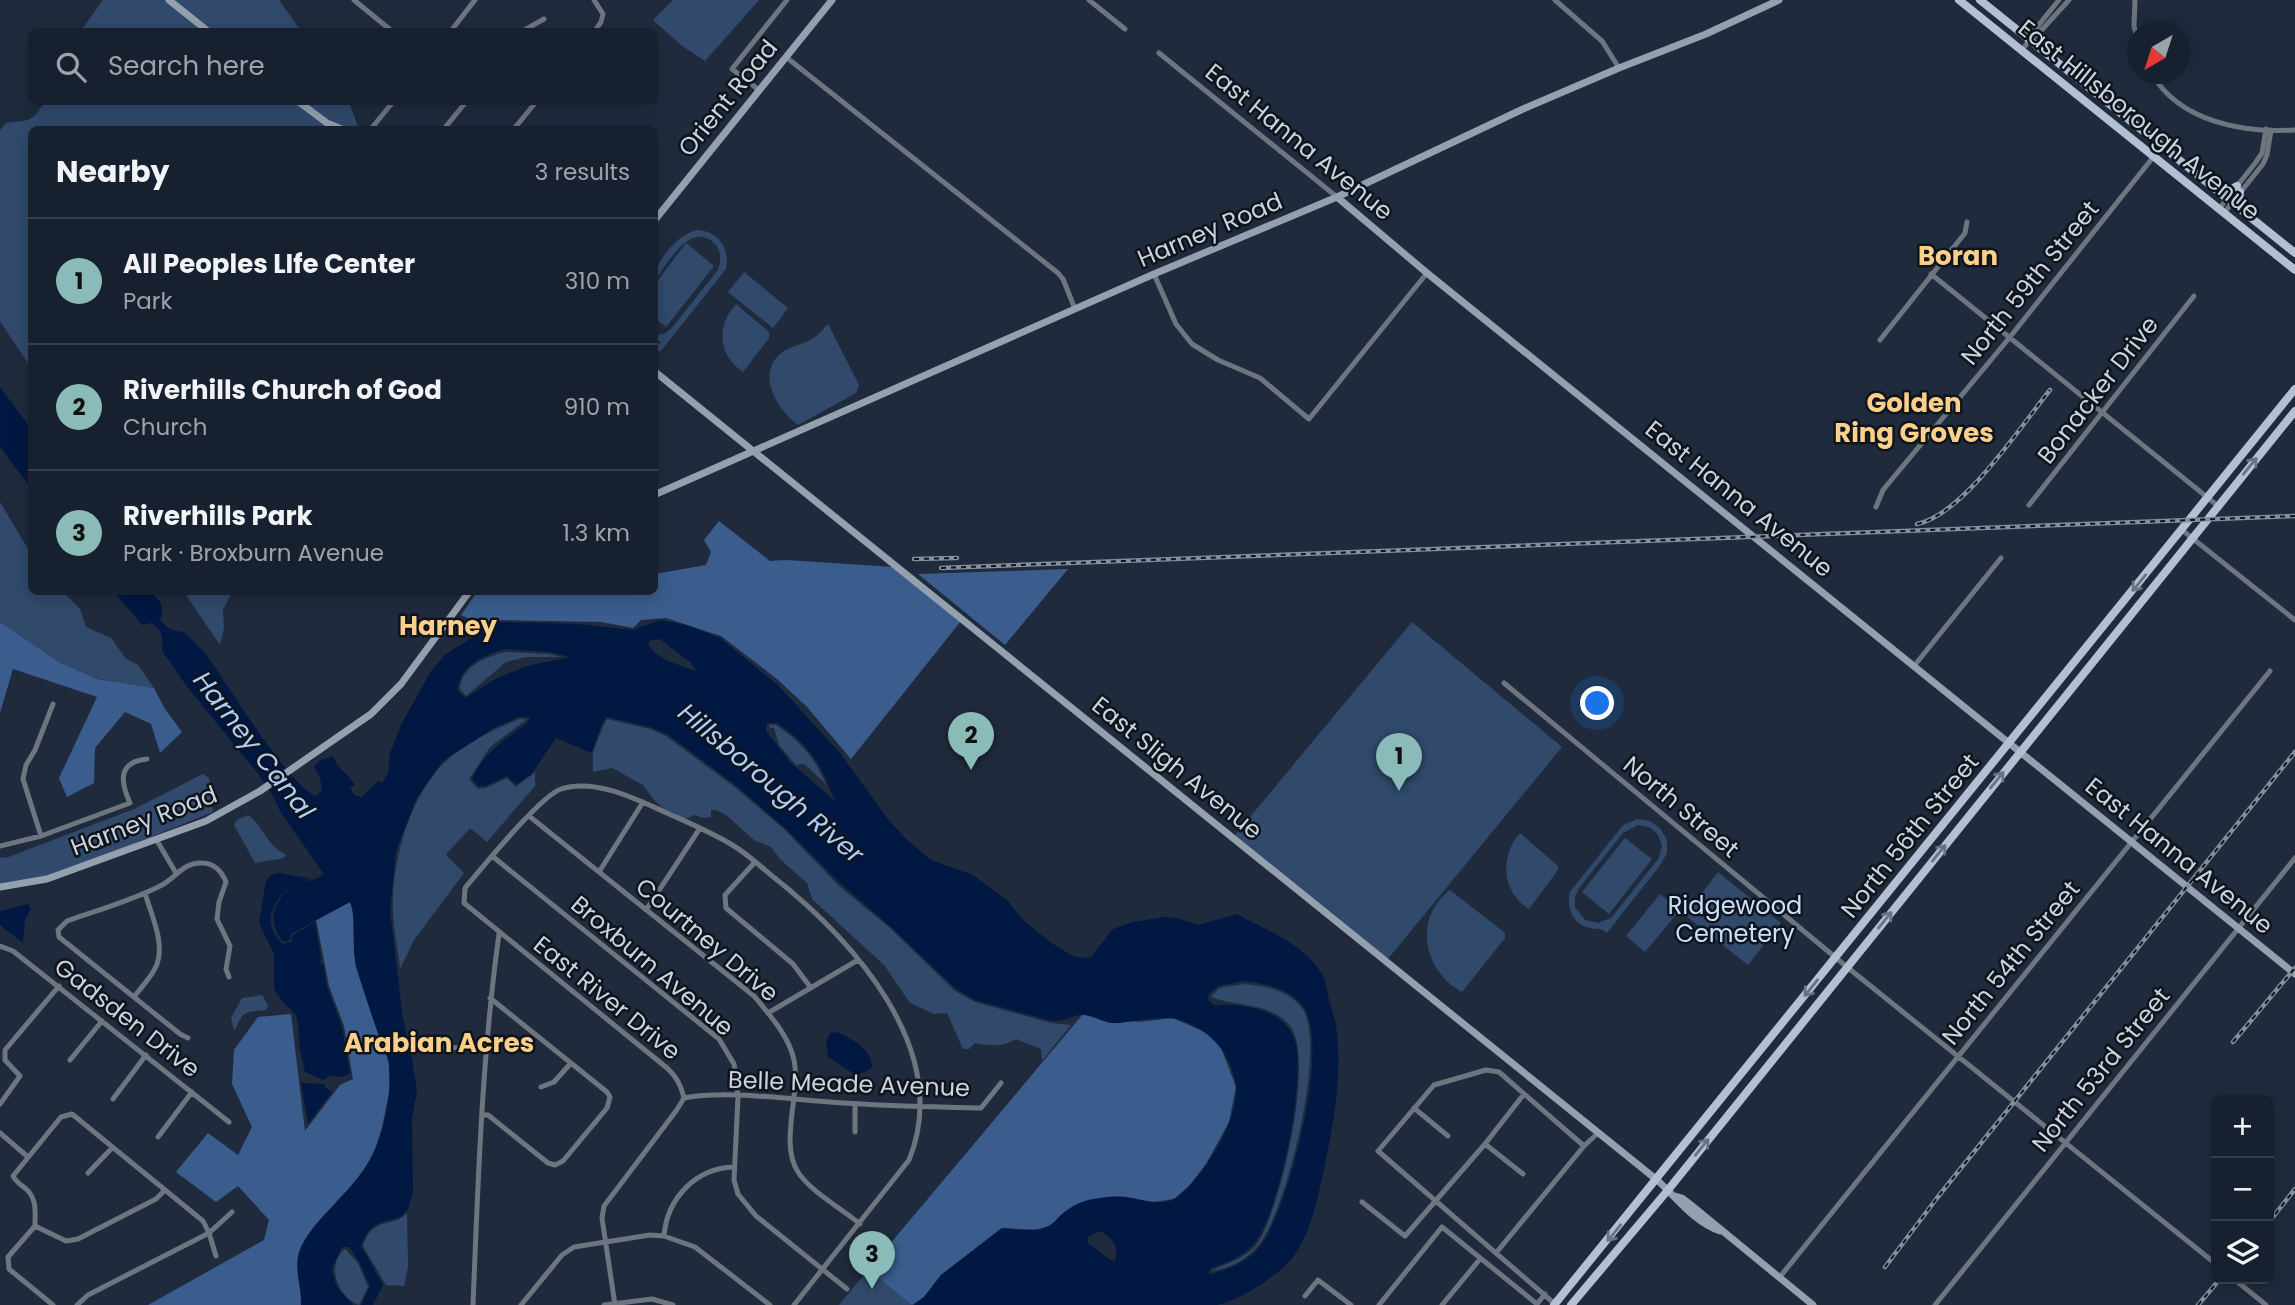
<!DOCTYPE html>
<html lang="en">
<head>
<meta charset="utf-8">
<style>
	:root { --surface:#17202e; --page:#242d3a; --text:#f1f3f6; --muted:#9ea3aa; --line:#363e4a; --accent:#8bbbb9 }
	body { margin:0; font-family:Poppins,sans-serif; background:var(--page); color:var(--text) }
	.controls { position:absolute; right:21px; bottom:21px; display:grid; overflow:hidden; border-radius:10px; box-shadow:0 4px 18px #0003 }
	.controls button { width:63px; height:63px; display:grid; place-items:center; padding:0; border:0; border-bottom:2px solid var(--line); background:var(--surface); color:var(--text); font:35px sans-serif }
	.compass { position:absolute; left:2127px; top:21px; width:63px; height:63px; border-radius:50%; background:var(--surface); box-shadow:0 4px 18px #0003; rotate:219deg }
	.you { position:absolute; left:1598px; top:704px; width:24px; height:24px; margin:-18px; border:5px solid #fff; border-radius:50%; background:#1a73e8; box-shadow:0 0 0 10px #1a73e833 }
	.badge { display:grid; place-items:center; width:46px; height:46px; border-radius:50%; background:var(--accent); color:#111; font-size:23px; font-weight:700 }
	.pin { position:absolute; translate:-50% -58px; filter:drop-shadow(0 2px 4px #0008) }
	.pin::after { content:''; position:absolute; top:37px; width:24px; height:21px; background:inherit; clip-path:polygon(0 0,100% 0,50% 100%) }
	.list { margin:0; padding:0; list-style:none }
	h2 { display:flex; justify-content:space-between; align-items:center; height:91px; margin:0; padding:0 28px; font-size:30px }
	h2 small { font-size:23px; font-weight:400; color:var(--muted) }
	.list li { display:grid; grid-template-columns:46px 1fr auto; gap:21px; align-items:center; box-sizing:border-box; height:126px; padding:0 28px; border-top:2px solid var(--line) }
	.list b { display:block; font-size:26px; white-space:nowrap }
	.list p { margin:0; font-size:23px; white-space:nowrap; color:var(--muted) }
	.list em { font-size:23px; font-style:normal; color:var(--muted) }
	.icon { flex:none; width:38px; height:38px; fill:none; stroke:currentColor; stroke-width:2; stroke-linecap:round; stroke-linejoin:round }
	.map { position:relative; flex:none; width:2295px; height:1305px; overflow:hidden }
	.search { position:absolute; background:var(--surface); box-shadow:0 4px 18px #0003; left:28px; top:28px; width:630px; height:77px; display:flex; align-items:center; gap:18px; box-sizing:border-box; padding:0 24px; border-radius:10px; color:var(--muted); font-size:26px }
	.panel { position:absolute; background:var(--surface); box-shadow:0 4px 18px #0003; left:28px; top:126px; width:630px; height:469px; border-radius:10px }
	.map>svg:first-child { display:block }
</style>
</head>
<body>
<div class="map">
<svg width="2295" height="1305" viewBox="0 0 2295 1305">
	<rect width="100%" height="100%" fill="#1f2b3d"/>
	<path fill="#314a6c" fill-rule="evenodd" d="M103,0H165L205,31L80,32Z
		M174,0H279L301,31H213Z
		M673,0H759L705,61L682,46L653,20Z
		M45,102H294L325,125L337,129L32,130L31,368L0,321V130L6,123C30,120 31,123 45,102Z
		M303,102H349L359,129C337,129 320,114 303,102Z
		M698,230C719,232 730,248 726,269L660,352L656,349L661,341H655V335L664,334L671,329L718,270C721,260 722,251 714,243C690,221 667,264 655,280C654,261 679,233 698,230Z
		M686,243L714,266L666,327L655,318V284Z
		M744,272L788,308L773,328L728,292Z
		M736,304L769,332V338L743,372C718,355 716,326 736,304Z
		M828,324L859,385L856,393L798,425C779,411 758,379 777,357C787,346 800,346 812,339C818,336 823,329 828,324Z
		M0,502L31,554L32,592H63L80,609L86,627L111,638L126,659L138,665L154,688L99,679L59,662L0,622Z
		M184,592H232L223,610L224,628L220,645Z
		M1412,622L1562,747L1387,960L1235,835Z
		M506,652L549,654L561,657H526L506,662L466,696L460,689C461,666 487,656 506,652Z
		M519,719H527L490,747L469,779L478,789L486,788L507,778L516,787L535,772V786L487,842L470,828L447,853V856L464,873L414,940L400,969C398,950 393,929 393,910C391,863 410,795 445,762C465,742 494,730 519,719Z
		M607,719L650,729L666,736L732,785L784,829L839,886L890,928L955,991L975,1002L1051,1023L1071,1025L1042,1061L1041,1049L1016,1039C1003,1047 990,1046 975,1043L969,1049H963L947,1013L934,1014L910,1003L884,965L812,899L807,883L781,860L771,847L754,840L726,815L716,810H711V817L703,818L694,815L686,819L666,810L655,801L643,785L612,768L593,772C593,766 592,758 593,753C595,747 604,723 607,719Z
		M769,725H776C800,741 815,758 826,784L804,764L796,765L779,745L774,728H770Z
		M203,774L209,778L213,812L56,875L0,887V857L6,858L134,809Z
		M248,815C263,825 266,845 286,855L284,858L255,863L234,825L237,820Z
		M1637,819L1650,821L1660,828L1667,840V853L1661,864L1607,933C1600,927 1598,930 1590,928C1573,925 1566,908 1570,892L1623,825ZM1638,825L1651,828L1658,835L1662,845L1659,858L1611,918L1598,923L1585,920L1575,907V897L1579,888L1623,833Z
		M1520,833L1558,866V870L1529,909C1502,892 1499,857 1520,833Z
		M1625,838L1652,859L1609,914L1582,892Z
		M1718,872L1781,923L1748,965L1685,915Z
		M1450,890L1505,933V938L1462,992C1423,971 1413,918 1450,890Z
		M1660,894L1680,910L1645,952L1626,936Z
		M1244,984C1265,986 1288,990 1302,1008C1328,1044 1286,1215 1257,1247C1244,1261 1230,1268 1211,1271C1227,1263 1245,1259 1257,1244C1280,1212 1316,1058 1290,1026C1271,1002 1237,1007 1211,997L1219,988Z
		M262,995L268,1005L266,1010L248,1012L242,1016L234,1031L231,1018L242,998Z
		M407,1213L408,1267L404,1286L386,1285L363,1246C373,1215 392,1229 407,1213Z
		M345,1249L358,1263L368,1287L359,1305C338,1297 325,1265 345,1249Z
		M868,1270L912,1305H839Z"/>
	<path fill="#3a5d8d" d="M719,521L770,561L786,560L894,567L961,621L851,759L807,707L777,679L721,636L666,618L641,620L633,628L601,622L501,620L477,630L480,624L461,615L477,592H654L655,574L706,565L711,552L704,540Z
		M1068,569L1005,645L918,574Z
		M0,622L59,662L98,679L154,688L165,709L182,732L160,753L151,724L125,712L95,748L94,783L67,797L59,778L97,697L13,669L0,713Z
		M350,902L353,910L354,952L357,969L389,1062L390,1088L382,1127L373,1157L355,1182L337,1201L301,1297V1305H148L264,1240L269,1220L238,1186L216,1202L176,1172L208,1133L238,1155L252,1127L232,1084L234,1050L258,1017L291,1014L305,1131L340,1085L353,1079L344,1026L329,986L316,919Z
		M1083,1014L1114,1023L1126,1020L1139,1022L1173,1018L1207,1033L1220,1045L1236,1087L1229,1122L1206,1164L1189,1186L1174,1199L1153,1202L1124,1197L1062,1214L1051,1225L1036,1230L1002,1228L941,1275L924,1297L912,1305L868,1270Z"/>
	<path fill="#001842" fill-rule="evenodd" d="M0,387L31,429V488L0,447Z
		M114,592H152C160,602 166,607 160,619C167,629 172,631 184,632C190,638 197,644 203,651C226,680 288,786 316,796L322,790L320,778L314,767L319,761L333,756C339,771 348,773 355,785L350,788L354,795L362,797L378,781L382,783L388,773L390,753L401,725L431,671L445,655L485,629L500,622L577,624L633,630L660,620L686,625L720,638L778,685L840,753L887,818L905,838L931,860L973,875L1008,901L1023,920L1050,942L1071,955L1081,958L1091,957L1113,929L1133,922L1163,917L1178,918L1198,925L1237,914C1268,932 1303,942 1322,974C1327,982 1327,992 1329,1000C1331,1009 1335,1017 1336,1025C1343,1079 1333,1126 1322,1178C1317,1202 1310,1232 1296,1253C1282,1274 1242,1299 1217,1305H914L924,1297L941,1275L1002,1228C1017,1229 1035,1233 1049,1226C1054,1223 1057,1219 1061,1215C1072,1205 1084,1200 1099,1198C1107,1197 1117,1196 1125,1197C1142,1199 1162,1208 1177,1197C1203,1178 1239,1120 1236,1086C1232,1053 1208,1027 1176,1019C1159,1015 1131,1023 1113,1023C1103,1023 1092,1014 1082,1015C1071,1015 1065,1022 1052,1021L975,1000L956,989L891,927L841,884L785,828L733,783L667,734L650,727L607,717C599,726 597,741 591,753L556,738L531,775L516,784L507,776L485,786H478L472,779C484,752 505,740 527,723L530,717H519L494,728L443,761L416,799L396,851L390,911L403,1019L412,1058L417,1091L412,1118L413,1192L408,1209L401,1217C380,1222 368,1224 361,1246L383,1285L373,1305H361L370,1286L359,1262L349,1247H342L332,1269L336,1286L353,1305H301C302,1285 292,1267 301,1247C313,1222 338,1203 355,1181C381,1151 392,1106 389,1066C388,1056 383,1046 379,1036C371,1014 364,992 357,970C351,949 357,919 350,902L291,934L290,940L284,942C264,922 275,894 299,883C309,879 314,882 324,874L281,813L273,796L259,775L188,688L162,651C163,637 163,631 151,623L142,625ZM660,639L691,663L697,672L666,660L655,653L649,646V641ZM506,649L550,652L570,657L527,666L497,678L465,698L457,690C461,665 484,654 506,649ZM767,723H777C812,747 819,762 835,801L790,762L766,731ZM1245,981C1266,984 1288,988 1302,1005C1333,1042 1288,1208 1262,1244C1248,1263 1229,1269 1208,1275L1211,1268C1226,1263 1242,1257 1253,1245C1279,1217 1308,1073 1294,1038C1282,1008 1241,1004 1214,1005L1208,1000L1209,994L1218,986ZM1100,1231C1113,1238 1119,1246 1115,1261L1110,1260L1087,1242L1089,1236Z
		M278,873L313,879C282,882 254,919 283,944L291,942L293,935L315,922L321,957L320,963L323,964L327,987L342,1027L350,1074L341,1077L328,1076L324,1080L305,1072L300,1051L298,1023L296,1015L282,1001L274,989V954L259,923L266,881L271,875Z
		M28,904L31,909L25,920L23,943L0,925V911Z
		M837,1032C852,1039 872,1049 872,1067C856,1083 843,1065 828,1057L826,1042L830,1033Z
		M301,1083L324,1084L325,1087L332,1092L308,1124Z"/>
	<g fill="none" stroke-linecap="round" stroke-linejoin="round">
		<path stroke="#6f757f" stroke-width="5" d="M354,0L393,32
			M1089,0L1125,29
			M1555,0L1602,41L1619,68
			M2135,0L2134,26L2138,43
			M450,32L475,0
			M521,32L544,19
			M594,32L601,22L603,14L594,0
			M2032,37L2037,35L2069,0
			M2022,50L2032,37L2033,32L2059,0
			M1159,53L1337,197
			M786,57L1058,273L1063,279L1075,309
			M2152,74C2180,122 2243,133 2295,130
			M759,90L732,69L787,0
			M370,130L393,102
			M443,130L466,102
			M513,130L536,102
			M2219,209L2256,162L2262,153L2266,129
			M2224,213L2263,164L2267,155L2271,130
			M1154,274L1176,324L1192,344L1218,360L1260,378L1309,419L1427,273
			M1931,274L2218,506
			M1880,340L1965,233L1967,222
			M2029,505L2194,296
			M1876,507L1883,490L2010,337L2162,146
			M2182,530L2295,620
			M1914,666L2001,558
			M1504,683L1847,967L2216,1264
			M529,816L754,996C769,1014 789,1036 794,1060C801,1093 779,1143 798,1172C810,1191 842,1209 860,1224
			M41,836L23,779L26,765L35,750L53,704
			M156,839L176,873
			M0,846L41,836L130,803C120,781 118,762 147,759
			M492,856L719,1039L734,1064L738,1097L734,1180L738,1194L756,1216L847,1289
			M755,862L725,895L726,908L793,964L811,988
			M599,872L643,802
			M646,910L700,828
			M0,946L13,951L229,1122
			M134,997C141,987 153,976 157,964C165,943 151,914 145,893
			M768,1013L858,960
			M188,1038L180,1034L59,937L58,930L67,921C98,910 131,901 160,886C175,879 183,862 202,863C214,863 222,872 226,882L219,902L217,919L230,946L226,969L229,977
			M438,1047L486,1049
			M70,1060L102,1021
			M541,1087L554,1082L571,1063
			M684,1098C726,1090 786,1099 830,1102C880,1106 931,1107 981,1108L1001,1083
			M113,1099L146,1055
			M0,1104L20,1076L5,1060V1050L59,986
			M855,1104V1132
			M1414,1108L1448,1136
			M482,1115H488L548,1163L555,1165L563,1161L607,1108L610,1097L607,1092L490,998
			M0,1133L28,1157
			M158,1137L192,1092
			M1485,1144L1523,1174
			M88,1173L112,1148
			M1362,1202L1405,1236L1485,1144L1524,1094
			M35,1226L66,1241L78,1239L156,1199L165,1190
			M664,1236C667,1198 696,1168 734,1167
			M1496,1253L1584,1146L1598,1133
			M1779,1278L2270,671
			M2234,1279L2266,1305
			M1305,1296L1318,1280L1351,1305
			M53,1305L9,1269L8,1257L35,1226C35,1214 37,1202 29,1192C24,1186 17,1184 13,1176L61,1117L72,1114L203,1221L209,1233L216,1256
			M77,1305L88,1295L209,1233L232,1212
			M473,1305C478,1181 482,1056 499,934
			M521,1305L562,1255L574,1247L650,1235L664,1236L695,1247L770,1305
			M604,1305L652,1299L673,1305
			M615,1305L602,1218L604,1206L676,1111L684,1098C681,1086 677,1077 667,1068L464,903L465,888C481,869 540,796 561,789C595,778 636,799 667,813C689,823 713,833 734,846C747,854 759,865 771,875C851,938 954,1049 909,1160L794,1305
			M1379,1305L1442,1227L1537,1304L1545,1294
			M1442,1305L1480,1259
			M1556,1305L1378,1151L1434,1085L1486,1070L1499,1072L1584,1146
			M1935,1305L2295,858"/>
		<path stroke="#95a0af" stroke-width="7" d="M169,0L209,32
			M299,102L327,123L344,130
			M1337,197L1427,273L2295,974
			M654,221L832,0
			M654,371L1657,1180C1676,1197 1695,1223 1720,1231
			M654,495L1154,274L1337,197L1523,109L1619,68L1706,34L1779,0
			M0,887L47,879L206,821L260,791L371,714L401,684L469,592
			M1675,1196L1682,1198L1691,1205L1813,1305"/>
		<path stroke="#b3c0d4" stroke-width="8" d="M1959,0L2295,270
			M1980,0L2295,253
			M2218,188L2228,191L2237,186
			M2240,192L2239,201L2246,209
			M1554,1305L2295,389
			M1571,1305L1668,1190L2295,411"/>
		<defs>
			<path id="rail" d="M1917,524C1963,515 2020,427 2050,390
				M914,559L957,558
				M941,568L2295,516
				M2233,1042L2295,968
				M2269,1222L2295,1189
				M1885,1267L1937,1198L2295,752
				M2198,1305L2220,1279"/>
		</defs>
		<use href="#rail" stroke="#848e9c" stroke-width="4.5"/>
		<use href="#rail" stroke="#0e141b" stroke-width="2" stroke-dasharray="5" stroke-linecap="butt"/>
	</g>
	<defs><path id="oneway-shaft" d="M-6 0H5M1.5-3L5.5 0L1.5 3" fill="none" stroke-width="1.6" stroke-linecap="round" stroke-linejoin="round" transform="scale(1.75)"/></defs>
	<g stroke="#697381">
		<use href="#oneway-shaft" transform="translate(2250 466) rotate(-51)"/>
		<use href="#oneway-shaft" transform="translate(2139 583) rotate(129)"/>
		<use href="#oneway-shaft" transform="translate(1997 780) rotate(-51)"/>
		<use href="#oneway-shaft" transform="translate(1939 853) rotate(-51)"/>
		<use href="#oneway-shaft" transform="translate(1885 920) rotate(-51)"/>
		<use href="#oneway-shaft" transform="translate(1811 988) rotate(129)"/>
		<use href="#oneway-shaft" transform="translate(1702 1147) rotate(-51)"/>
		<use href="#oneway-shaft" transform="translate(1614 1233) rotate(129)"/>
	</g>
	<g text-anchor="middle" stroke-width="5" stroke-linejoin="round" paint-order="stroke">
		<g font-size="24" fill="#cbd3df" stroke="#0e141b">
			<text transform="translate(728 98) rotate(-51)" y="8">Orient Road</text>
			<text transform="translate(2139 120) rotate(39)" y="8">East Hillsborough Avenue</text>
			<text transform="translate(1299 142) rotate(39)" y="8">East Hanna Avenue</text>
			<text transform="translate(1210 230) rotate(-23)" y="8">Harney Road</text>
			<text transform="translate(2030 283) rotate(-51)" y="8">North 59th Street</text>
			<text transform="translate(2098 390) rotate(-52)" y="8">Bonacker Drive</text>
			<text transform="translate(1739 499) rotate(39)" y="8">East Hanna Avenue</text>
			<text transform="translate(1177 768) rotate(39)" y="8">East Sligh Avenue</text>
			<text transform="translate(1681 807) rotate(40)" y="8">North Street</text>
			<text transform="translate(144 821) rotate(-21)" y="8">Harney Road</text>
			<text transform="translate(1910 836) rotate(-51)" y="8">North 56th Street</text>
			<text transform="translate(2179 856) rotate(39)" y="8">East Hanna Avenue</text>
			<text transform="translate(707 940) rotate(40)" y="8">Courtney Drive</text>
			<text transform="translate(2011 963) rotate(-51)" y="8">North 54th Street</text>
			<text transform="translate(652 966) rotate(40)" y="8">Broxburn Avenue</text>
			<text transform="translate(607 998) rotate(39)" y="8">East River Drive</text>
			<text transform="translate(127 1018) rotate(38)" y="8">Gadsden Drive</text>
			<text transform="translate(2101 1070) rotate(-51)" y="8">North 53rd Street</text>
			<text transform="translate(849 1084) rotate(2)" y="8">Belle Meade Avenue</text>
		</g>
		<g font-size="24" fill="#cbe0fe" stroke="#0e141b">
			<text x="1735" y="914">Ridgewood<tspan x="1735" dy="28">Cemetery</tspan></text>
		</g>
		<g font-size="26" font-weight="bold" fill="#fccf8a" stroke="#0e141b">
			<text x="1958" y="265">Boran</text>
			<text x="1914" y="412">Golden<tspan x="1914" dy="30">Ring Groves</tspan></text>
			<text x="448" y="635">Harney</text>
			<text x="439" y="1052">Arabian Acres</text>
		</g>
		<g font-size="26" font-style="italic" fill="#aecdfa" stroke="#0e141b">
			<text transform="translate(254 745) rotate(52)" y="9">Harney Canal</text>
			<text transform="translate(771 783) rotate(40)" y="9">Hillsborough River</text>
		</g>
	</g>
</svg>
<div class="controls">
<button>+</button>
<button>−</button>
<button><svg class="icon" aria-label="layers" viewBox="0 0 24 24"><path d="M12 4l9 5-9 5-9-5zM3 14l9 5 9-5"/></svg></button>
</div>
<svg class="compass" viewBox="-18 -18 36 36"><path d="M0-13l5 13h-10z" fill="#e53935"/><path d="M0 13l5-13h-10z" fill="#9ea3aa"/></svg>
<div class="you"></div>
<div class="pin badge" style="left:1399px;top:791px">1</div>
<div class="pin badge" style="left:971px;top:770px">2</div>
<div class="pin badge" style="left:872px;top:1289px">3</div>
<div class="search"><svg class="icon" aria-label="search" viewBox="0 0 24 24"><circle cx="10" cy="10" r="6"/><path d="M15 15l6 6"/></svg>Search here</div>
<section class="panel">
<h2>Nearby<small>3 results</small></h2>
<ul class="list">
<li><span class="badge">1</span><div><b>All Peoples LIfe Center</b><p>Park</p></div><em>310 m</em></li>
<li><span class="badge">2</span><div><b>Riverhills Church of God</b><p>Church</p></div><em>910 m</em></li>
<li><span class="badge">3</span><div><b>Riverhills Park</b><p>Park · Broxburn Avenue</p></div><em>1.3 km</em></li>
</ul>
</section>
</div>
</body>
</html>
